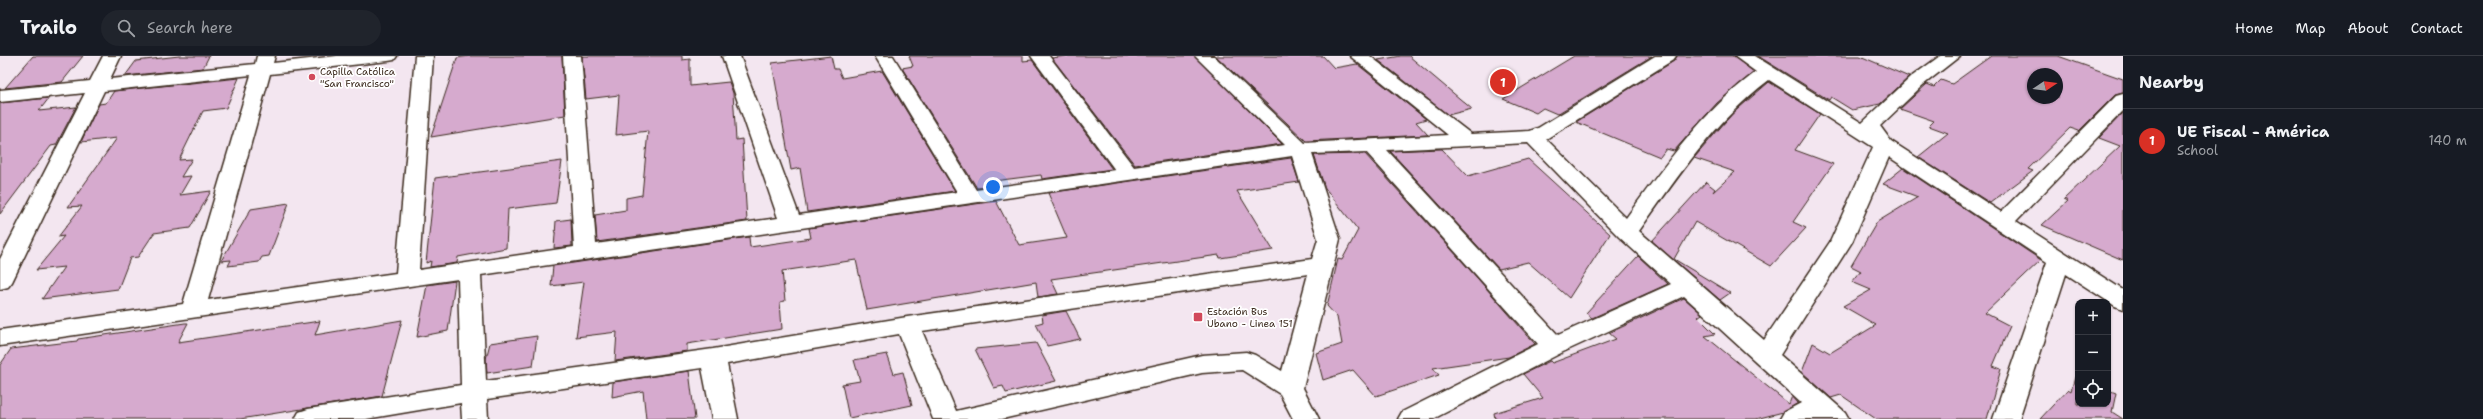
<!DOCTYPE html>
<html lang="en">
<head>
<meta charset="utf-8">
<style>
	:root { --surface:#171b24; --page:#20242c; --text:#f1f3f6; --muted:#9ea1a6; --line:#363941; --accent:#d93025 }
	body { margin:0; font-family:"Shantell Sans",sans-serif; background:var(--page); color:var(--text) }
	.controls { position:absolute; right:12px; bottom:12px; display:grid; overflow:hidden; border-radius:8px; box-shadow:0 1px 3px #0004 }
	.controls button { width:36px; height:36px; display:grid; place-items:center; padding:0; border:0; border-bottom:1px solid var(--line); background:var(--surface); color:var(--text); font:20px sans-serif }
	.compass { position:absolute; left:2027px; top:12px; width:36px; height:36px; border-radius:50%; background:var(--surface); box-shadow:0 1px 3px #0004; rotate:77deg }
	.you { position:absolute; left:993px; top:131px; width:14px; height:14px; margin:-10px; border:3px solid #fff; border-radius:50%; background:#1a73e8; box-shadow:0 0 0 6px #1a73e833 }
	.badge { display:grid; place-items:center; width:26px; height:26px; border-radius:50%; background:var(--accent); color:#fff; font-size:13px; font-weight:700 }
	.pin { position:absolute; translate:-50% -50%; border:2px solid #fff; box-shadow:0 1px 4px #0006 }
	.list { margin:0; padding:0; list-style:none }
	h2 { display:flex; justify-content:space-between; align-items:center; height:52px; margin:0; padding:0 16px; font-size:17px }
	h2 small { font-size:13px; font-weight:400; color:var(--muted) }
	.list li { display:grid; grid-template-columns:26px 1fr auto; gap:12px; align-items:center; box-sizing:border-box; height:64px; padding:0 16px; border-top:1px solid var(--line) }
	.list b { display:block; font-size:15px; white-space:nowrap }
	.list p { margin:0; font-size:13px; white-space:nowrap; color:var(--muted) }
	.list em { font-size:13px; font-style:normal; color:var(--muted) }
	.icon { flex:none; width:22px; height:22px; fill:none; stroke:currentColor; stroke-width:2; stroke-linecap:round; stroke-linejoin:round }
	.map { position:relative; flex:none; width:2123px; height:363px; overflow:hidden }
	header { display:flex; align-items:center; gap:24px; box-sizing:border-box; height:56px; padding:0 20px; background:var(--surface); border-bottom:1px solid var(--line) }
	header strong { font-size:19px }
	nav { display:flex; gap:22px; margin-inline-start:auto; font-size:14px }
	.search { width:280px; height:36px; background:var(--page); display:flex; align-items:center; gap:10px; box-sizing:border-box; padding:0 14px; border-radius:22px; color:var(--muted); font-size:15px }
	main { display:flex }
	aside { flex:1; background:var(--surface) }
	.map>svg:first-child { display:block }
</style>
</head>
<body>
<header>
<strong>Trailo</strong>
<div class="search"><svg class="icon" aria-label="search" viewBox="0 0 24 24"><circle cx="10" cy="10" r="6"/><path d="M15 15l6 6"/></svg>Search here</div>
<nav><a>Home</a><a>Map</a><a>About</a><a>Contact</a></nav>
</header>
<main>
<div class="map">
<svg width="2123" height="363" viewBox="0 0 2123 363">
	<rect width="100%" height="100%" fill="#f3e6f0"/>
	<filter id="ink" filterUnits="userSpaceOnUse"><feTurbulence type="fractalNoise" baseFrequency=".025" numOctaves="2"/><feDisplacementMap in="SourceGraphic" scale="8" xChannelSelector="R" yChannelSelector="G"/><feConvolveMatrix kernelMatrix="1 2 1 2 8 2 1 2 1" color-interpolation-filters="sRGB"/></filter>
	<g filter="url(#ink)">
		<path fill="#d6aace" stroke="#3b2a1e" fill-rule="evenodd" d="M33,0H83L62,26L5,32Z
			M179,0H209L203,12L125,20L136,5Z
			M470,0H562L565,59L431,81L457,2Z
			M582,0H682V4L690,3V30L729,26L733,37L736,84L742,83L747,165L597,186L595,159L626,154V142L642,139L648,75L616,79L619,39L586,43Z
			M831,0L834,13H838L842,22L882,15L955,135L807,156L800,112L791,114L772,7Z
			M909,0H1023V5L1032,4L1112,113L1042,123L1041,119L986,126L988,131L977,132L902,12L913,10Z
			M1066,0H1194L1282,88L1135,109L1052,2Z
			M1216,0H1323L1334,12L1357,8L1426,63L1416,66L1428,79L1306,85Z
			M1401,0H1409L1472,53L1448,59L1378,4Z
			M1574,0H1652L1557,58L1543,52L1536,57L1503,43Z
			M1677,0H1733L1754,16L1717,47L1674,95L1666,93L1660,101L1576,66L1674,5Z
			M1758,0H1860L1909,21L1880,48L1852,54L1831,41L1829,44Z
			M1991,0H2058L2123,23V37L2115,39L2079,75L2070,72L2028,113L2033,115L1990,147L1918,101L1948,77L1929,70L1934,65L1900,53L1927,28L1934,31L1941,24L1952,28ZM2033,18H2057V42H2033Z
			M239,22L226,52L203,55L179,104L192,103L181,121L191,120L180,139L211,135L190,172L154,177L138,201L130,202L118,233L42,243L64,211L36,214L64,180L58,181L82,150L68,151L117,82L81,86L99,48L106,47L114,35Z
			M1769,26L1820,58L1795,94L1833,108L1793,166L1806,172L1771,210L1695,166L1674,203L1730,237L1720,244L1652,185L1706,126L1715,133L1713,136L1735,116L1694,102L1732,58Z
			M49,42L39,55L76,51L56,89L51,90L0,158V47Z
			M2123,57V204L2042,169L2068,145L2064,143L2120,90L2099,82Z
			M1442,93L1468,120L1528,103L1610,178L1569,242L1528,206L1499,213L1390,95Z
			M1365,98L1479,224L1535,288L1509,301L1433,312L1439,319L1376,340L1353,314L1323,324L1316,297L1342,288L1337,261L1327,250L1338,203L1342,204L1358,174L1325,132L1314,99Z
			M1291,102L1299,126L1237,135L1273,194L1220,202L1219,199L1051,223L1058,238L1038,241L1036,226L867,254L856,204L782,215L785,245L780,246L782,273L687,288V295L615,305L617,276L576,281L584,226L551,230L553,210L749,181L750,191L811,182L809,172L996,145L1019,189L1067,182L1048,137Z
			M562,105L556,147L508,153L506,192L458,201L457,207L430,211L431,205L426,207L435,122Z
			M1903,112L2041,204L1985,257L2010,270L1993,310L2001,313L1987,363H1876L1841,339L1831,342L1802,316L1813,287L1830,297L1876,269L1843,250L1871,234L1852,226L1861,215L1851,210L1877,166L1918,141L1883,128Z
			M289,147L269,200L262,201L259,206L228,210L231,204L221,205L251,153Z
			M571,163L572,190L554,192L556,165Z
			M1638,200L1668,228L1592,262L1586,257Z
			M455,225L448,275L417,281L427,229Z
			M1684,242L1702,258L1698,261L1715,278L1705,280L1789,348L1792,340L1798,347L1783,356L1756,363H1495L1494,357L1543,342L1523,318L1550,305L1552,307L1616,283L1609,277Z
			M1066,255L1080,283L1047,290L1036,268L1043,266L1042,259Z
			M402,264L382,340L240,363H0V309L11,293L77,285L78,283L185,267H188L178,286L320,265L315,279Z
			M537,280L533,310L487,317L486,303L490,287Z
			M1036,287L1056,325L1006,337L1003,330L994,332L975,293Z
			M887,298L894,318L903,316L912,349L849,362L842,328L860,325L854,304Z
			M689,315L695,363H646L643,335L612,341L613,326Z
			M2075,321L2078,323V348H2108V334L2116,337L2112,356L2123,363H2040L2068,333L2071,335Z"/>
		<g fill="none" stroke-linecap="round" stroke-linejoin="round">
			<defs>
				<path id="minor" d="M103,0H121L110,23L255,8L257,0H275L273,7L337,0H397L394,4L388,5L270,18L208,244L396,217L415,0H433L419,214L574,191L563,0H581L596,188L778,162L722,0H740L799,159L957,136L875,0H893L976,134L1115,114L1031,0H1049L1134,111L1285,89L1195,0H1214L1305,87L1448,79L1350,0H1370L1471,78L1530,75L1538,72L1655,0H1676L1673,4L1546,83L1626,162C1665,109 1702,56 1756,16L1734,0H1755L1862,67L1911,21L1940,0H1960L1923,29L1880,70L1891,85L2001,156L2116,40L2123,38V55L2016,165L2123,234V253L2115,250L2066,218L2019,363H1993L2047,206L1889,101L1852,186L1780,299L1845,356L1849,363H1780L1784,356L1801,347L1684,240L1563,296L1433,363H1398L1402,356L1538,288L1366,96L1312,98L1340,183L1303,332L1319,363H1293L1280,338L1242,314L1202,317L1002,363H933L899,278L727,308L738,363H712L702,312L487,343L488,363H462L461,347L366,363H295L299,356L308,353L461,329L458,223L0,290V274L183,248L251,19L104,35L12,226L8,231L0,233V203L85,37L0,46V34L90,25ZM1769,24L1873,91L1830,186L1764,284L1639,175C1678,120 1715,65 1769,24ZM1528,87L1619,181L1671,228L1558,279L1387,94ZM1292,100L1318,183L1312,203L907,261L713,293L486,325L481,219ZM1308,218L1282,315L1255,299L1246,296L1202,299L956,355L922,275Z"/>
			</defs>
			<use href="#minor" stroke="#3b2a1e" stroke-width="3"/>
			<use href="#minor" fill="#fff" fill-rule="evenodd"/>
		</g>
	</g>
	<g fill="#d1495b" stroke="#fff" stroke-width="1.5">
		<circle cx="312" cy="21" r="4"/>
		<rect x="1193" y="256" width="10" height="10" rx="2"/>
	</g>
	<g text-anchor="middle" stroke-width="3.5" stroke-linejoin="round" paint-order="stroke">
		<g font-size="10" fill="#3b2a1e" stroke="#fff" text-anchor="start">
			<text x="320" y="19">Capilla Católica<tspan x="320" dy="12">"San Francisco"</tspan></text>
			<text x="1207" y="259">Estación Bus<tspan x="1207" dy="12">Ubano - Linea 151</tspan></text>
		</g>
	</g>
</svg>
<div class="controls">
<button>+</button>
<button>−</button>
<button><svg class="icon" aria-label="locate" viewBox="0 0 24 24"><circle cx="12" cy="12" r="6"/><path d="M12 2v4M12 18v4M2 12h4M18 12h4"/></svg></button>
</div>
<svg class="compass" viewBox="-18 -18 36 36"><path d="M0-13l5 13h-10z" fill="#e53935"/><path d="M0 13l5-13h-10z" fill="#9ea1a6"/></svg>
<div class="you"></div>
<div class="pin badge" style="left:1503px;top:26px">1</div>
</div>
<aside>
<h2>Nearby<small></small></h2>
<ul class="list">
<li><span class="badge">1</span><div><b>UE Fiscal - América</b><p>School</p></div><em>140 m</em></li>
</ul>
</aside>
</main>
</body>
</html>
